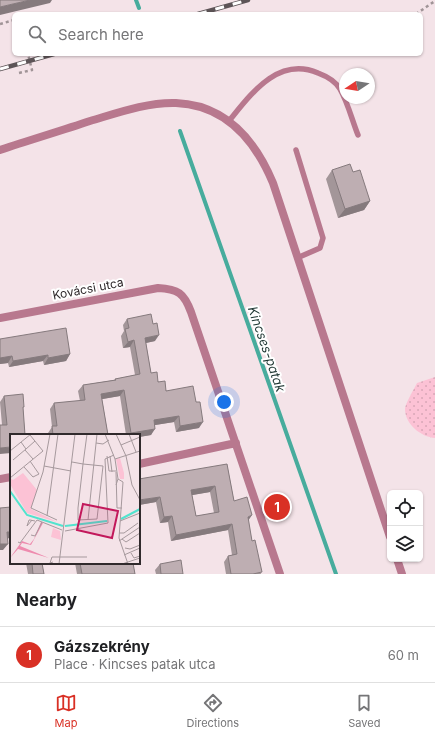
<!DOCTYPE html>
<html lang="en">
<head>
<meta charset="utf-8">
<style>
	:root { --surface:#fff; --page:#f2f2f2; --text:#202124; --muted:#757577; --line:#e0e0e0; --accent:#d93025 }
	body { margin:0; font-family:Inter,sans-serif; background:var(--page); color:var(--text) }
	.controls { position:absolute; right:12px; bottom:12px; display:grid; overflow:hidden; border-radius:6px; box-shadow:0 1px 3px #0004 }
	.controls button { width:36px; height:36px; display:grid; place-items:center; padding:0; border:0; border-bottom:1px solid var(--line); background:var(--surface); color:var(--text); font:20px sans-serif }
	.compass { position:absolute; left:339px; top:68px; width:36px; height:36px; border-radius:50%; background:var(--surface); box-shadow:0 1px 3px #0004; rotate:258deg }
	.you { position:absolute; left:224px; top:402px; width:14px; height:14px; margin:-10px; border:3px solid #fff; border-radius:50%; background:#1a73e8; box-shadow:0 0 0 6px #1a73e833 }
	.badge { display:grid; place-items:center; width:26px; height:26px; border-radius:50%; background:var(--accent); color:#fff; font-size:13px; font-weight:700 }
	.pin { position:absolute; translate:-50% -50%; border:2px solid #fff; box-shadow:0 1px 4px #0006 }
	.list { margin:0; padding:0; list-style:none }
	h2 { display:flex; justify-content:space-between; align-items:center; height:52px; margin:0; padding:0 16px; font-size:17px }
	h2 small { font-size:13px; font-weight:400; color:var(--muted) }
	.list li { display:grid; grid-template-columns:26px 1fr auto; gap:12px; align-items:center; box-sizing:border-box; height:56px; padding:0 16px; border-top:1px solid var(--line) }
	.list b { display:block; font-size:15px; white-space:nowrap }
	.list p { margin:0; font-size:13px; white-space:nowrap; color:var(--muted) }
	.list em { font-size:13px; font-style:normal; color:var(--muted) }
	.icon { flex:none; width:22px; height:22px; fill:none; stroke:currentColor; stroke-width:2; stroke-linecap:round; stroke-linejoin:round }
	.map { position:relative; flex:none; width:435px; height:574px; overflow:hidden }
	.search { position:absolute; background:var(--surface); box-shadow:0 1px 3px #0004; left:12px; right:12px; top:12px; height:44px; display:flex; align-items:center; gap:10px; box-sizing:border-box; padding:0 14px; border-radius:6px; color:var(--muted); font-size:15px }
	.sheet { height:108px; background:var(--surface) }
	nav { display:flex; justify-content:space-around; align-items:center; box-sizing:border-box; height:56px; border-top:1px solid var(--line); background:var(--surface); font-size:11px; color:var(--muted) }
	nav a { display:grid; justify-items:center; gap:2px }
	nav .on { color:var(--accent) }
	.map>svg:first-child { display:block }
</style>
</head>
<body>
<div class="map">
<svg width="435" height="574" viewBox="0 0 435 574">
	<defs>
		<pattern id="grass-dots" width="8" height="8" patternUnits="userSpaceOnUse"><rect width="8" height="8" fill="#fcc2d5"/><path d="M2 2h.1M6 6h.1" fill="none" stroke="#d8a7b7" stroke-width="1.8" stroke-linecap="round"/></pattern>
	</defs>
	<rect width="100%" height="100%" fill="#f4e3e8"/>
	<path fill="url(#grass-dots)" d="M435,377V438C421,437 405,424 405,409C405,404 414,389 417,383Z"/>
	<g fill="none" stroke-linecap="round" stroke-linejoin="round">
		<path stroke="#47ac9d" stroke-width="4" d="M136,0L139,8
			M180,131L336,574"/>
		<path stroke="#a09497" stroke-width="2.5" stroke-dasharray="3 3" stroke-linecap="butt" d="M416,14L435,1
			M0,24L14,20
			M19,73L32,70L28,54"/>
		<path stroke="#b8788e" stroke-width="5.5" d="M229,121C251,94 278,56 318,73C326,76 336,82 340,89C348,103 352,120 358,135
			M296,150L323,238L320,248L297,258"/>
		<path stroke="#b8788e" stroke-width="8" d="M0,150C30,140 60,131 90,121C117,113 147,102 176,103C226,105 255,140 273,183L390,537
			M0,318L158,288C178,289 184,293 191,312L280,574
			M139,464L236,443
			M0,479L11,477
			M397,559L402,574"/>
		<defs>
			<path id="rail" d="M198,14L248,0
				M0,69L54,54"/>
		</defs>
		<use href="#rail" stroke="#5d5457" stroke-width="4.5"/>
		<use href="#rail" stroke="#fff" stroke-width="3" stroke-dasharray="9" stroke-linecap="butt"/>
	</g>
	<path fill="#a39699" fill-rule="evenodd" d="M332,170L353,172L370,201L364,210L338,218L326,179Z
		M127,319L155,341L146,343L151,373L199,428L176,432L174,422L155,425L151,435L139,437V435H126L120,396L102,399L108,435H48V433L52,427L50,409L54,403L80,401L78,391L83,385L114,380L115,379L135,375L130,347L123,348L121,336L124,331L123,325Z
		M0,339L70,354L66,361L44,365L43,361L9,367L8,363L0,364Z
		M4,396L23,409L25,435L2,425L0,402Z
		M227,464L234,501L248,521L252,541L261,574H226L224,562L228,556L232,555L228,530L171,541L168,522L160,523L156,502L139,505ZM210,492L214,513L196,516L192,495Z
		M26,563H42L44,574H28Z
		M75,563H133L135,574H77Z
		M160,564L183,574H156L155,570Z"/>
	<path fill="#857a7d" d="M30,0H52L50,3L0,15V7Z
		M370,201L364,210L338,218L345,209Z
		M159,335L155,341L141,344L145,338Z
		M134,340L130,347L123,348L128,342Z
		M70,354L66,361L44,365L48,358Z
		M48,355L43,361L9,367L13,361Z
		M12,356L8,363L0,364V358Z
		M124,390L120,396L97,400L101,394Z
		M179,416L174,422L149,426L154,420Z
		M203,422L199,428L176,432L180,426Z
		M155,429L151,435L139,437V435H130L131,433Z
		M11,447V453L0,454V448Z
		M215,486L210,492L187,496L191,490Z
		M160,497L156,502L139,505V500Z
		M252,515L248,521V517Z
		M172,516L168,522L160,523L164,517Z
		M232,524L228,530L171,541L176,535Z
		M7,532H11V538L2,539Z
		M0,544H8L3,550H0Z"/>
	<path fill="#beaeb2" stroke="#857a7d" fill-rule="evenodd" d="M0,0H30L0,7Z
		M350,164L353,172L360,170L370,201L345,209L332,170Z
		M151,314L153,324L157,323L159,335L145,338L151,373L157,372L158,382L165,381L166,391L193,386L196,402H200L203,422L180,426L179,416L154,420L155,429L131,433L124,390L101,394L108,435H53L52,426H57L54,403L85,400L83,385L116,380L115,379L140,374L134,340L128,342L125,329L129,328L127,319Z
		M66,328L70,354L48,358V355L13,361L12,356L0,358V339Z
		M23,394L24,407H23L25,435H11V447L0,448V425H7L4,396Z
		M227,464L234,501L247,497L252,515L248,517L252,541L255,540L262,572L253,574H231L228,556L237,554L232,524L176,535L172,516L164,517L160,497L139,500V479ZM215,486L219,512L196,516L191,490Z
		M11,507V532H7L8,544H0V508Z
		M181,560L183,574H161L160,564Z
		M32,563H42L44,574H33Z
		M80,563H133L135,574H82Z"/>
	<g text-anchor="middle" stroke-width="4" stroke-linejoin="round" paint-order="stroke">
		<g font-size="12" fill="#302a2c" stroke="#fff">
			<text transform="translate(88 289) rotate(-11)" y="4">Kovácsi utca</text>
		</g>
		<g font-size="13" font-style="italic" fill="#1e3632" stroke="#fff">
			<text transform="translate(267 349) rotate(71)" y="5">Kincses-patak</text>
		</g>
	</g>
	<g transform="translate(10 434)">
		<rect width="130" height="130" fill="#f4e3e8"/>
		<path d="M13,39L27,56L21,75L47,88L17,79L0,50V44L3,46ZM43,94L50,97L51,106L41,103Z" fill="#fcc2d5"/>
		<path d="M31,88L33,89L21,111L12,109L10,112L39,124L8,115L0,124L12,107L20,110L24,105Z" fill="#ee8bae"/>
		<path d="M110,24L114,39V45H110L106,25Z" fill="#fcc2d5"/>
		<path fill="none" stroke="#51e3ce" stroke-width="2" d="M0,57L17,81L53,92M111,85L130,75M55,92L97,87"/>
		<path fill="none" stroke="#a6999d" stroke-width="1" d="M40,0L33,38L21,74L47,86M95,0L105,25L108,45L106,51M106,0L116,22L122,51L130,66M119,0L126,18M11,8L16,15L25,7M86,9L93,10L99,6M111,11L130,3M15,16L23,25M0,17L21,0M97,22L99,37H106M100,22L102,38M105,25L130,17M3,26L16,15M62,28L73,30L93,32L87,85L68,86V74L73,30L77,0M34,32L61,37M14,33L23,43L29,40L20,27M106,38L107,74H112M0,44L33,17L20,1M108,45L113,48L109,104L118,130M37,82L48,0M22,86L17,92L19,86H20L25,87M78,86L87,0M110,87L130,79M55,97L98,89L95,25L104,21M109,99H114L128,89M21,101L25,102L32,88M112,105L116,108L130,99M109,107L130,93M8,108L10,109L27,86L52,96M115,114L120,115L130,111M121,119L124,124L130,122M114,121L130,114M43,128L40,129L42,123H77M49,130L65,0M112,130L130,124"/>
		<path fill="#c2185b" fill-opacity="0.15" stroke="#c2185b" stroke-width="2" d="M73,70L108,77L102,104L67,96Z"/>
		<rect width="130" height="130" fill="none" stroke="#302a2c" stroke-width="2"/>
	</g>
</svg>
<div class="controls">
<button><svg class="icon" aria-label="locate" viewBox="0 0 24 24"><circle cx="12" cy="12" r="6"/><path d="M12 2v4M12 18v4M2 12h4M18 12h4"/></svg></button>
<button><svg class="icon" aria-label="layers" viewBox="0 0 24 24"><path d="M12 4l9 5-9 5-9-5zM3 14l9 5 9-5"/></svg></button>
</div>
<svg class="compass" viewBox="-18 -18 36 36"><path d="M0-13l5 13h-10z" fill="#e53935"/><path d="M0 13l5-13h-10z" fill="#757577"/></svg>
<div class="you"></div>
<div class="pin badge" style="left:277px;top:507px">1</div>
<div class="search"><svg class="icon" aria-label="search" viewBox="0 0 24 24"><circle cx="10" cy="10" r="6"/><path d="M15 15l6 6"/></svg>Search here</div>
</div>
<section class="sheet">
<h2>Nearby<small></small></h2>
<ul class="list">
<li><span class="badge">1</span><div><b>Gázszekrény</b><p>Place · Kincses patak utca</p></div><em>60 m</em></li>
</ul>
</section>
<nav>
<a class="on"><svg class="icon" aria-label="map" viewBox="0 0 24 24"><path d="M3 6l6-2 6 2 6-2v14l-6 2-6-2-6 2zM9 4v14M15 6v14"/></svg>Map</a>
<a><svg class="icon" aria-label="directions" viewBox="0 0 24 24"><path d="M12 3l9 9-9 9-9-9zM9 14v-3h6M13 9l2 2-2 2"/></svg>Directions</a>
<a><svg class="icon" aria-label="saved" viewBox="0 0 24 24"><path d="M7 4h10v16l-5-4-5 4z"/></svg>Saved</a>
</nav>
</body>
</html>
